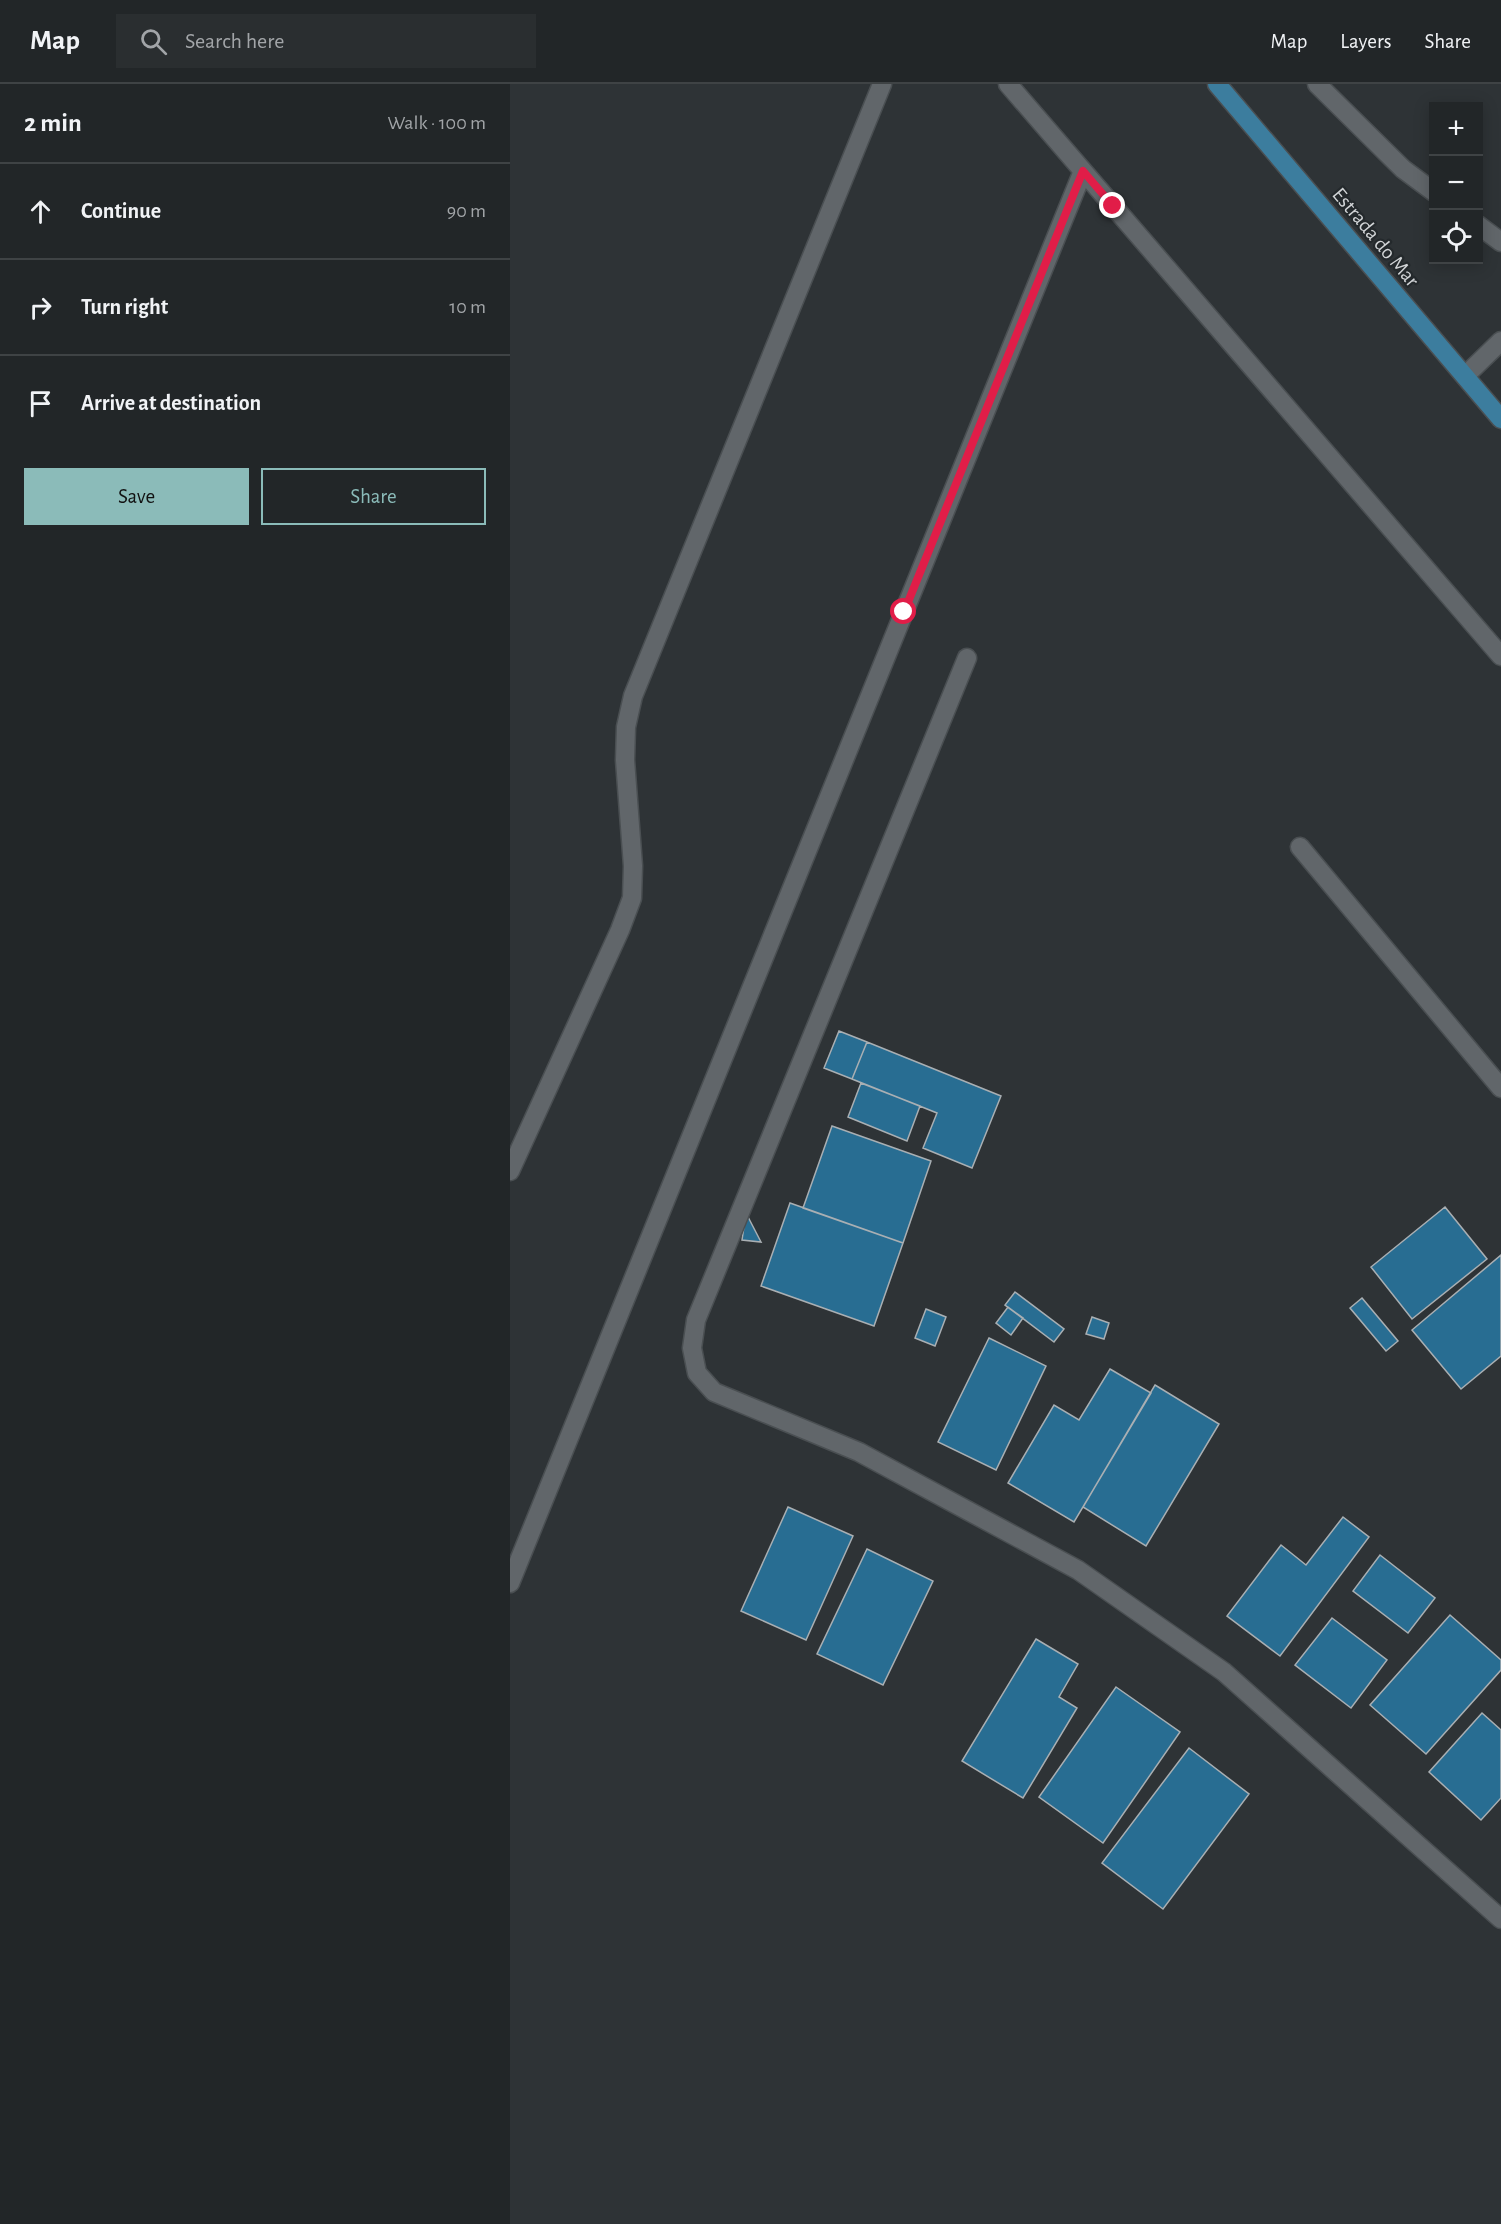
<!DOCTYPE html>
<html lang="en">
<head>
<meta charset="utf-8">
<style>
	:root { --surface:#222628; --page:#2a2e30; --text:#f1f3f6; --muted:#a2a5a8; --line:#3f4345; --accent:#8bbbb9 }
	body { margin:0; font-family:"Alegreya Sans",sans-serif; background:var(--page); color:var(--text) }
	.controls { position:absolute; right:18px; top:18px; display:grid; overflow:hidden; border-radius:0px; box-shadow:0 3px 15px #0003 }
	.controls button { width:54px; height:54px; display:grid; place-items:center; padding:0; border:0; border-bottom:2px solid var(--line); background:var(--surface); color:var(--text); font:30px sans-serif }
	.stop { position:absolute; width:18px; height:18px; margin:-14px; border:4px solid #e11d48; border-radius:50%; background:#fff }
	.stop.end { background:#e11d48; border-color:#fff; box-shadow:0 2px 6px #0008 }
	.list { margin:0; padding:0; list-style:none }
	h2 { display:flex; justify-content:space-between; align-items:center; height:78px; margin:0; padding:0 24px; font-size:26px }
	h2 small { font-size:20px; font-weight:400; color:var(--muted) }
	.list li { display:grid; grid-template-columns:39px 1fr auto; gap:18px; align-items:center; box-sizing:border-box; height:96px; padding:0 24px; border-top:2px solid var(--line) }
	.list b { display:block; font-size:22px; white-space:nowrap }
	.list em { font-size:20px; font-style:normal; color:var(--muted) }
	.actions { display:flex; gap:12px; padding:18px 24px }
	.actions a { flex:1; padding:14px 0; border:2px solid var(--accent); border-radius:0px; text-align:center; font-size:21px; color:var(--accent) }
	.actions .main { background:var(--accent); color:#111 }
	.icon { flex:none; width:33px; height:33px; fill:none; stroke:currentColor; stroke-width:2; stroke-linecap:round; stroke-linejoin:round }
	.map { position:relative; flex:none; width:991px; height:2140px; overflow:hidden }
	header { display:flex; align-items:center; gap:36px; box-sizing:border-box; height:84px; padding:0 30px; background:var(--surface); border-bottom:2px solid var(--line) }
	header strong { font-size:28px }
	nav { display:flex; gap:33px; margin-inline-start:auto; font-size:21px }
	.search { width:420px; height:54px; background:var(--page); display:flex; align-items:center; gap:15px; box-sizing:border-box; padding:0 21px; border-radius:0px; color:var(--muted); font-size:22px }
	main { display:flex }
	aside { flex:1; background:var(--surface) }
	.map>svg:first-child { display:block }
</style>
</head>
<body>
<header>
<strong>Map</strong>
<div class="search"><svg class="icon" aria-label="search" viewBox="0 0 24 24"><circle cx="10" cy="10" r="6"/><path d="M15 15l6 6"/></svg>Search here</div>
<nav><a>Map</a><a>Layers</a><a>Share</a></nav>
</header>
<main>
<aside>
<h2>2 min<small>Walk · 100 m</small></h2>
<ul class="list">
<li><svg class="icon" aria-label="ahead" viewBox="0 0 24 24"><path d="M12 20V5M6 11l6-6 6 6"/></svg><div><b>Continue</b></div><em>90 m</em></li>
<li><svg class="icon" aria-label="right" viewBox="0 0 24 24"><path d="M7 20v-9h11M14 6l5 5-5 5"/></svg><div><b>Turn right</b></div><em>10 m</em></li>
<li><svg class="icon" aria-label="arrive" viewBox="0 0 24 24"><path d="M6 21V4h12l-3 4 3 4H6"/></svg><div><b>Arrive at destination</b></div></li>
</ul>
<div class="actions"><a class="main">Save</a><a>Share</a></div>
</aside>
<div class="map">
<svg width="991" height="2140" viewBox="0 0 991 2140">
	<rect width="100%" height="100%" fill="#2e3336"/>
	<path fill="#286d92" stroke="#a9afb3" stroke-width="1.5" d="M329,947L357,958L342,995L314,984Z
		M357,958L491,1012L462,1084L413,1064L427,1029L342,995Z
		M351,999L410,1022L397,1057L338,1033Z
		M322,1042L421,1077L393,1159L293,1124Z
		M280,1119L393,1159L364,1242L251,1202Z
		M935,1123L977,1175L902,1235L861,1183Z
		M236,1129L251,1158L232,1156Z
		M991,1171V1272L951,1305L902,1246Z
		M505,1208L554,1245L544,1258L495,1221Z
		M852,1214L888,1257L876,1267L840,1224Z
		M498,1223L513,1234L501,1251L486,1239Z
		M416,1225L436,1233L425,1262L405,1254Z
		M582,1233L599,1239L594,1255L576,1250Z
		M479,1254L536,1282L486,1386L428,1358Z
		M600,1285L641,1309L564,1438L498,1399L544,1321L569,1336Z
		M645,1301L709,1340L636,1462L573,1423Z
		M278,1423L343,1452L296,1556L231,1527Z
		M833,1433L859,1453L770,1572L717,1532L771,1461L796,1481Z
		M357,1465L423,1497L373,1601L307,1570Z
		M870,1471L925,1514L898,1549L843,1507Z
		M940,1531L991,1576V1586L916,1670L860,1621Z
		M822,1534L877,1576L841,1624L785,1581Z
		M526,1555L568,1580L549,1613L567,1624L513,1714L452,1677Z
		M606,1603L670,1648L593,1759L529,1713Z
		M972,1629L991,1646V1714L971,1736L919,1688Z
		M679,1664L739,1710L653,1825L592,1779Z"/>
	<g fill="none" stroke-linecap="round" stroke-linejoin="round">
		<defs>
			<path id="minor" d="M498,0L991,572
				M807,0L893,85L924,108
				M968,141L991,158
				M955,292L991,257
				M457,574L186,1236L182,1264L187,1289L204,1308L349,1368L568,1486L714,1588L991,1835
				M790,763L991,1004
				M0,1087L110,846L122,814L123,782L115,676L116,643L123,612L372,0
				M0,1499L573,87"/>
			<path id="major" d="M707,0L991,335"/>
		</defs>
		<use href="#minor" stroke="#4a4f52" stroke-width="21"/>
		<use href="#major" stroke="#4a4f52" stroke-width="21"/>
		<use href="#minor" stroke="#61666a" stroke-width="18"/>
		<use href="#major" stroke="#3c7d9e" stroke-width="18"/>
	</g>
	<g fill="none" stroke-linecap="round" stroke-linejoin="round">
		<path stroke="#e11d48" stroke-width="8" d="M394,528L573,87L603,122"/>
	</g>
	<g text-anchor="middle" stroke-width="4.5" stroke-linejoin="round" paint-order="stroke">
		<g font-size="21" fill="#d1d4d6" stroke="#24292c">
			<text transform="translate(866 153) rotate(50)" y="7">Estrada do Mar</text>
		</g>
	</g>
</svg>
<div class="controls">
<button>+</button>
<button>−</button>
<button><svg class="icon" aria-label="locate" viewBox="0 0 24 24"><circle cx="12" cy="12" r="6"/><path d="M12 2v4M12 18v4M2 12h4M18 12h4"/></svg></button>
</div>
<div class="stop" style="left:394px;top:528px"></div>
<div class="stop end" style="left:603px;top:122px"></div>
</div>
</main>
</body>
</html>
